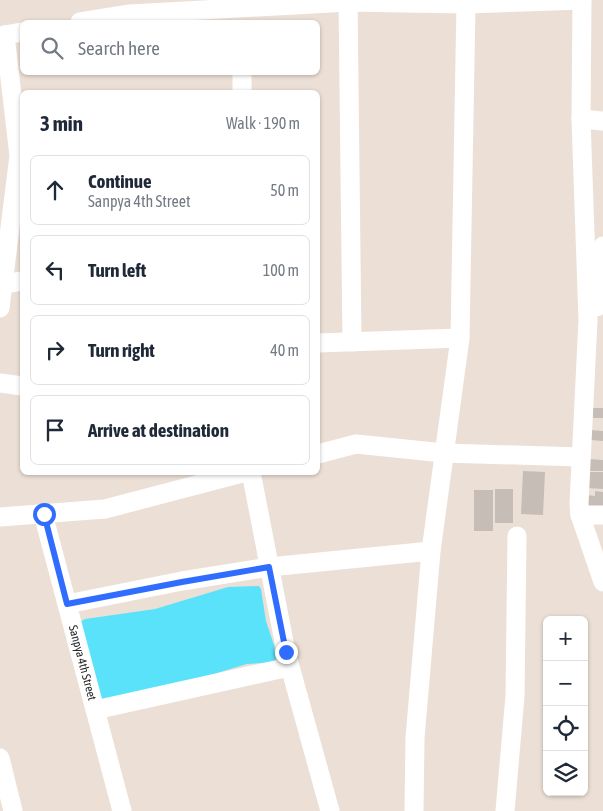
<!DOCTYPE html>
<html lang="en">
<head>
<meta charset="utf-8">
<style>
	:root { --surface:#fff; --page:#f2f2f3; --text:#1f2937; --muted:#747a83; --line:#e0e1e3 }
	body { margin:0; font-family:"Asap Condensed",sans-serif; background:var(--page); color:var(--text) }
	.controls { position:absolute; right:15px; bottom:15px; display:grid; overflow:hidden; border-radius:8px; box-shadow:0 1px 4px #0004 }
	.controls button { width:45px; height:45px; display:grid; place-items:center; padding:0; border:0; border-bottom:1px solid var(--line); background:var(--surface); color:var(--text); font:25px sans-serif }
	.stop { position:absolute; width:15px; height:15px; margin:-11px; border:4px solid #306dff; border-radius:50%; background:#fff }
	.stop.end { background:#306dff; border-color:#fff; box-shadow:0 1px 5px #0008 }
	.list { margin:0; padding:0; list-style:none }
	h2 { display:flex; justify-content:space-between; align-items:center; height:65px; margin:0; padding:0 20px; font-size:21px }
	h2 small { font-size:16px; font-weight:400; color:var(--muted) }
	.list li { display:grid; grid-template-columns:32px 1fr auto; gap:15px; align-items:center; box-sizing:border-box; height:70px; margin:0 10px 10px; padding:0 10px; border:1px solid var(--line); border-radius:8px }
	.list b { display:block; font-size:19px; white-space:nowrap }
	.list p { margin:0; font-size:16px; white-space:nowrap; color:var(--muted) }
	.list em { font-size:16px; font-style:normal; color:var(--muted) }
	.icon { flex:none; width:28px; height:28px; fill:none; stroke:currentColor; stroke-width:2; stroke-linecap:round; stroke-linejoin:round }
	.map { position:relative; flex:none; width:603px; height:811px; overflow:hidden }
	.search { position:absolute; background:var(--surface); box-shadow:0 1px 4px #0004; left:20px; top:20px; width:300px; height:55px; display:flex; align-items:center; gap:12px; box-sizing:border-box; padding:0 18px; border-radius:8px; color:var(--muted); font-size:19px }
	.panel { position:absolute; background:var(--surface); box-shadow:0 1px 4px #0004; left:20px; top:90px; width:300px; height:385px; border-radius:8px }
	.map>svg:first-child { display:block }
</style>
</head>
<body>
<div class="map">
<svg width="603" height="811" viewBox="0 0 603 811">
	<rect width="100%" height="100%" fill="#ece0d6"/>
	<path fill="#5be2fb" d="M259,586L261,589L266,621L274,645L276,662L247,664L217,673L187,686L101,703L80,622L85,619L155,609L228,587Z"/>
	<path fill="#c6bdb6" d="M593,408H603V418H593Z
		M590,430L603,431V441L590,440Z
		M589,459L603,460V471H589Z
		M523,471L545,472L543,515L521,514Z
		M588,472H603V489L587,488Z
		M495,489H513V523H495Z
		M474,490H493V531H474Z
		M595,491L603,492V510L588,509V495L595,496Z"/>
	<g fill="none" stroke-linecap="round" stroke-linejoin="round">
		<g stroke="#fff" stroke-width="19">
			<path d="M348,0L352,342"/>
			<path d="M582,0L581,119L588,320L579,504L580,515L603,582"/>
			<path d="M80,22L130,14L348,2L466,4L582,0"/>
			<path d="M0,36L22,32"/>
			<path d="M242,72V92"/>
			<path d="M581,119L603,121"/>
			<path d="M3,284L22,281"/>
			<path d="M597,307L603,246"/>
			<path d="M0,308L19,156L5,35"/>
			<path d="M318,343L460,338"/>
			<path d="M0,383L22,386"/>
			<path d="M318,454L356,444L444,453L581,457"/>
			<path d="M251,472L286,652L330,811"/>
			<path id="s1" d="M43,514L122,811"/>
			<path d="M580,515H603"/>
			<path d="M0,517L105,509L246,472"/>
			<path d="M67,604L182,581L269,567L431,551"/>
			<path d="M95,710L289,667"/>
			<path d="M0,758L13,811"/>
			<path d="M414,811L415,738L431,551L460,338L466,4"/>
			<path d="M505,811L515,696L517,536"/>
		</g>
	</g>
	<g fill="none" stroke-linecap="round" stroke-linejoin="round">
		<path stroke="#306dff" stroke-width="6" d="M44,514L67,604L182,582L269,567L286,652"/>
	</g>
	<g text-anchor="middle" stroke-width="4" stroke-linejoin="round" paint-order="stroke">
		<g font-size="12" fill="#272727" stroke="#fff">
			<text dy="4" stroke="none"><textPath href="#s1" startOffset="154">Sanpya 4th Street</textPath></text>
		</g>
	</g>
</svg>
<div class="controls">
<button>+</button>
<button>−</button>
<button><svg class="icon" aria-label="locate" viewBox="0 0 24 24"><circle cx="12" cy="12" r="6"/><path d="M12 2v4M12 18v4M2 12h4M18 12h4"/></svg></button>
<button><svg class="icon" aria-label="layers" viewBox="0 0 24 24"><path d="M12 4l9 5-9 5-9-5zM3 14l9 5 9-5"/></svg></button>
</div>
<div class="stop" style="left:44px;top:514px"></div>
<div class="stop end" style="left:286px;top:652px"></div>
<div class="search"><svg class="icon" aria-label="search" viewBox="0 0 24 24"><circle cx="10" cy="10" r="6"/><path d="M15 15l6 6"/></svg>Search here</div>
<section class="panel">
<h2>3 min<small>Walk · 190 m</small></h2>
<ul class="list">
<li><svg class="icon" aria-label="ahead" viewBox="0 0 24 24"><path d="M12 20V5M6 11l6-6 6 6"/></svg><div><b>Continue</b><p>Sanpya 4th Street</p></div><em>50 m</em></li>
<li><svg class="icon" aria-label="left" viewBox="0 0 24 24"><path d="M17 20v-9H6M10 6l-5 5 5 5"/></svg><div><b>Turn left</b></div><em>100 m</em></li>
<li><svg class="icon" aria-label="right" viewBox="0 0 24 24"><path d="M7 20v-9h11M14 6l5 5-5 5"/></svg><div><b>Turn right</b></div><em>40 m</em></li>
<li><svg class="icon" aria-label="arrive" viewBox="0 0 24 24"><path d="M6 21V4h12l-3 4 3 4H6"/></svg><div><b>Arrive at destination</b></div></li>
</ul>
</section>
</div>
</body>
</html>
